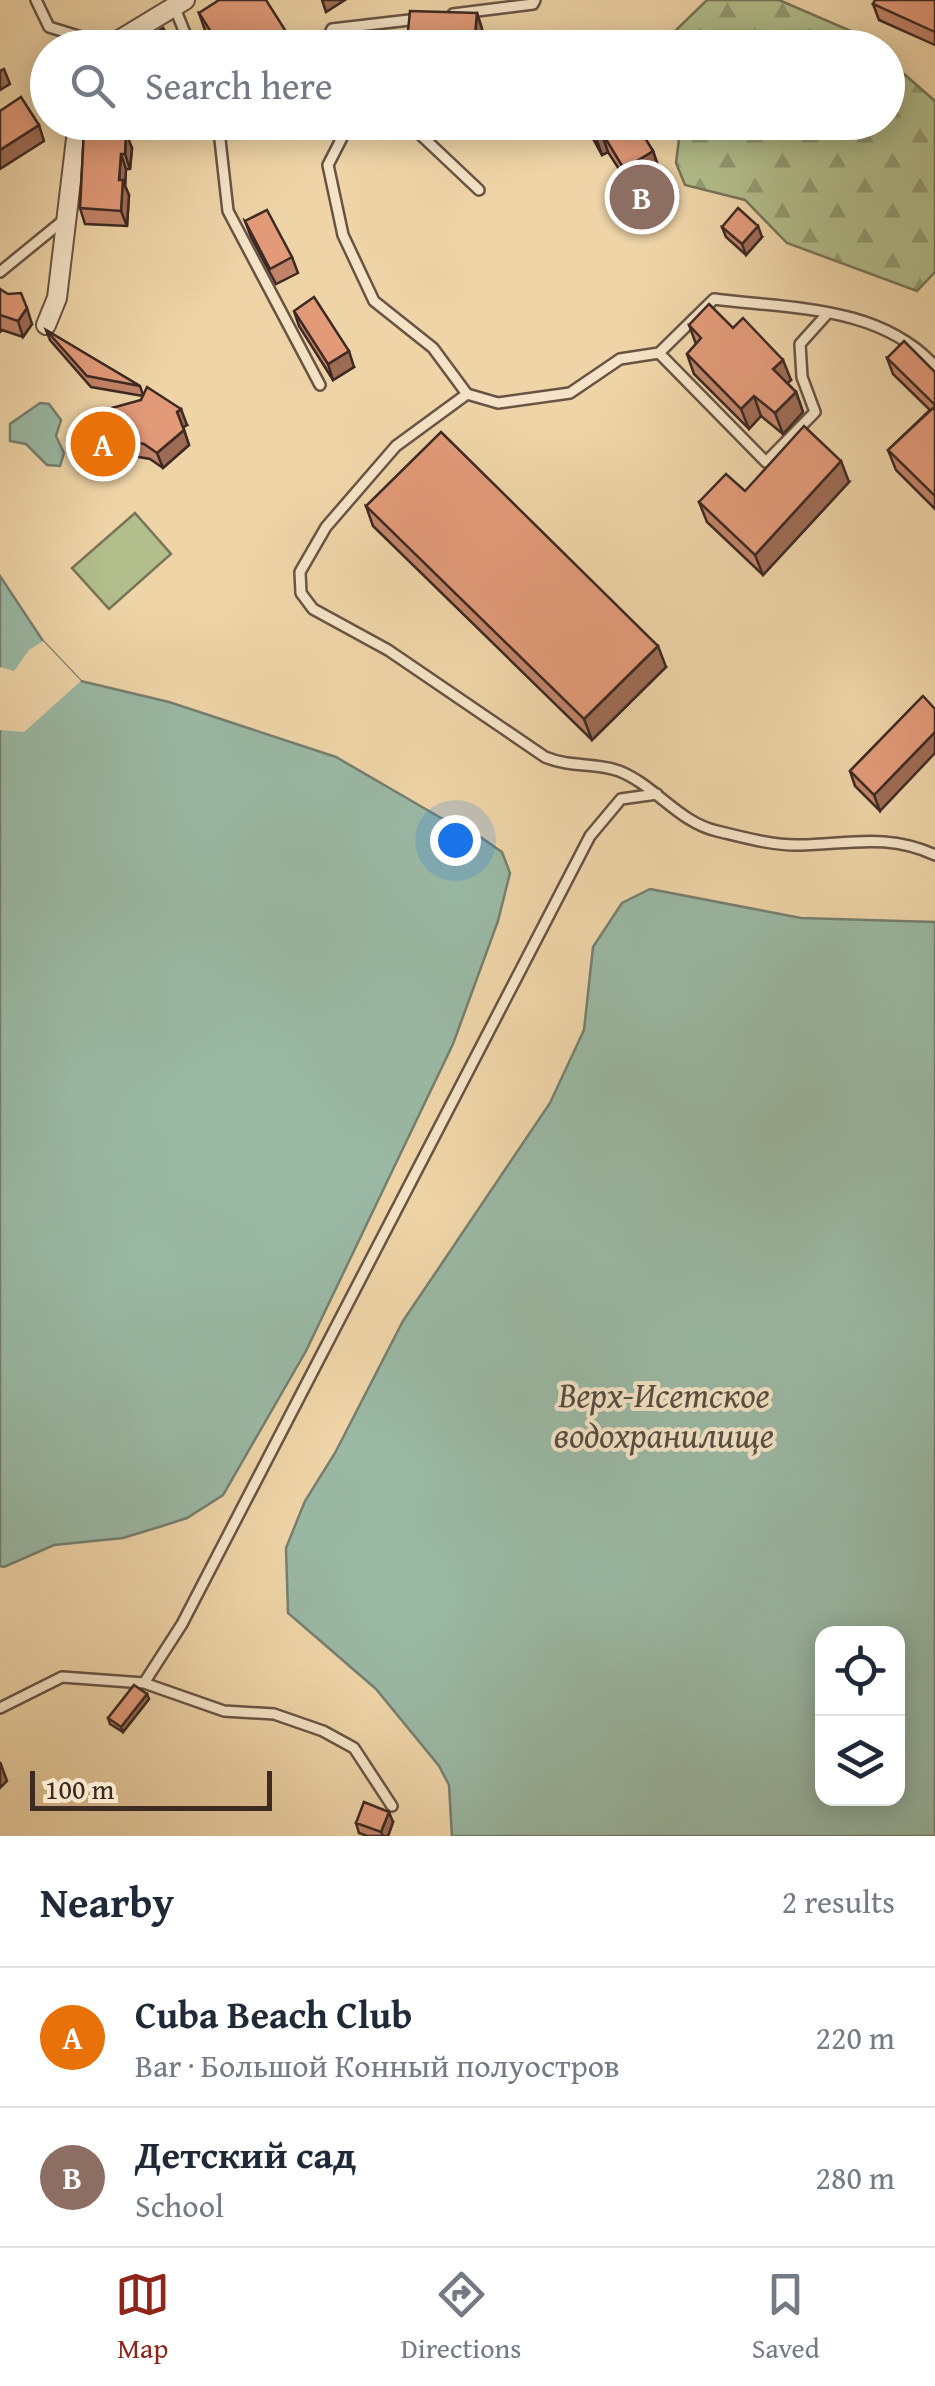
<!DOCTYPE html>
<html lang="en">
<head>
<meta charset="utf-8">
<style>
	:root { --surface:#fff; --page:#f6f6f7; --text:#1f2937; --muted:#747a83; --line:#e0e1e3; --accent:#8f2418 }
	body { margin:0; font-family:"Gentium Book Plus",serif; background:var(--page); color:var(--text) }
	.controls { position:absolute; right:30px; bottom:30px; display:grid; overflow:hidden; border-radius:20px; box-shadow:0 5px 25px #0003 }
	.controls button { width:90px; height:90px; display:grid; place-items:center; padding:0; border:0; border-bottom:2px solid var(--line); background:var(--surface); color:var(--text); font:50px sans-serif }
	.scale { position:absolute; left:30px; bottom:25px; width:242px; box-sizing:border-box; padding-left:10px; border:5px solid #3d2a23; border-top:0; font-size:28px; line-height:35px; white-space:nowrap; color:#3d2a23; -webkit-text-stroke:8px #f4e3c6; paint-order:stroke }
	.you { position:absolute; left:455px; top:840px; width:35px; height:35px; margin:-25px; border:8px solid #fff; border-radius:50%; background:#1a73e8; box-shadow:0 0 0 15px #1a73e833 }
	.badge { display:grid; place-items:center; width:65px; height:65px; border-radius:50%; background:var(--accent); color:#fff; font-size:32px; font-weight:700 }
	.pin { position:absolute; translate:-50% -50%; border:5px solid #fff; box-shadow:0 2px 10px #0006 }
	.list { margin:0; padding:0; list-style:none }
	h2 { display:flex; justify-content:space-between; align-items:center; height:130px; margin:0; padding:0 40px; font-size:42px }
	h2 small { font-size:32px; font-weight:400; color:var(--muted) }
	.list li { display:grid; grid-template-columns:65px 1fr auto; gap:30px; align-items:center; box-sizing:border-box; height:140px; padding:0 40px; border-top:2px solid var(--line) }
	.list b { display:block; font-size:38px; white-space:nowrap }
	.list p { margin:0; font-size:32px; white-space:nowrap; color:var(--muted) }
	.list em { font-size:32px; font-style:normal; color:var(--muted) }
	.icon { flex:none; width:55px; height:55px; fill:none; stroke:currentColor; stroke-width:2; stroke-linecap:round; stroke-linejoin:round }
	.map { position:relative; flex:none; width:935px; height:1836px; overflow:hidden }
	.search { position:absolute; background:var(--surface); box-shadow:0 5px 25px #0003; left:30px; right:30px; top:30px; height:110px; display:flex; align-items:center; gap:25px; box-sizing:border-box; padding:0 35px; border-radius:55px; color:var(--muted); font-size:38px }
	.sheet { height:410px; background:var(--surface) }
	nav { display:flex; justify-content:space-around; align-items:center; box-sizing:border-box; height:140px; border-top:2px solid var(--line); background:var(--surface); font-size:28px; color:var(--muted) }
	nav a { display:grid; justify-items:center; gap:5px }
	nav .on { color:var(--accent) }
	.map>svg:first-child { display:block }
</style>
</head>
<body>
<div class="map">
<svg width="935" height="1836" viewBox="0 0 935 1836">
	<defs>
		<pattern id="forest-firs" width="22" height="20" patternUnits="userSpaceOnUse" patternTransform="scale(2.5)"><rect width="22" height="20" fill="#b2be8c"/><path d="M5 1l3.5 6h-7zM16 11l3.5 6h-7z" fill="#929b72"/></pattern>
	</defs>
	<rect width="100%" height="100%" fill="#eed4a7"/>
	<filter id="stains"><feTurbulence type="fractalNoise" baseFrequency=".002" numOctaves="4"/><feColorMatrix values="0 0 0 0 .2 0 0 0 0 .09 0 0 0 0 .02 0 0 0 .5 -.17"/></filter>
	<radialGradient id="worn" r=".72"><stop offset=".6" stop-color="#630" stop-opacity="0"/><stop offset="1" stop-color="#630" stop-opacity=".3"/></radialGradient>
	<path fill="url(#forest-firs)" stroke="#787458" stroke-width="2.5" d="M707,0H779L858,34L873,47H675L676,30Z
		M888,60L935,101V272L917,291L787,243L745,200L685,185L676,163L681,123L888,122Z"/>
	<path fill="#b2be8c" stroke="#787458" stroke-width="2.5" d="M135,513L171,554L109,609L72,568Z"/>
	<path fill="#9ab8a4" stroke="#757f70" stroke-width="2.5" fill-rule="evenodd" d="M40,403L49,404L61,420L56,436L64,453L60,466L47,465L26,444L10,441V424Z
		M0,576L43,641L81,681L169,702L336,757L441,818L472,831L502,852L510,873L498,921L453,1044L306,1351L223,1495L187,1518L159,1527L123,1538L54,1545L4,1567L0,1566Z
		M650,889L801,918L935,922V1836H452L449,1785L439,1766L376,1689L288,1613L286,1548L305,1501L335,1453L403,1321L550,1103L584,1030L593,947L622,903ZM822,1634H898V1798H822Z"/>
	<path fill="#eed4a7" d="M43,641L81,681L24,732L0,730V667L14,671L29,650Z"/>
	<g fill="none" stroke-linecap="round" stroke-linejoin="round">
		<defs>
			<path id="lane" d="M36,0L49,27L107,45
				M174,6L191,48
				M453,14L533,4L535,0
				M332,29L344,48
				M322,48L332,29L418,19
				M218,122L228,211L320,385
				M350,122L328,165L343,235L374,301L433,348L467,394
				M407,122L479,190
				M0,272L65,219
				M827,314L800,344L802,377L815,412L766,462L659,353L714,299C791,309 879,305 935,366
				M659,353L620,359L570,393L498,403L467,394L396,446L326,527L300,572L301,593L313,609L388,650L545,757C571,768 595,762 619,771C655,785 678,822 717,831C742,837 774,846 800,845C849,844 888,833 935,855
				M144,1683L224,1711L274,1714L323,1731L354,1748L392,1806
				M0,1708L62,1677L144,1683L182,1624L590,836L621,799L657,794"/>
			<path id="street" d="M106,48L185,0
				M46,325L57,298L78,122"/>
		</defs>
		<use href="#lane" stroke="#695444" stroke-width="14"/>
		<use href="#street" stroke="#695444" stroke-width="22"/>
		<use href="#lane" stroke="#f4e3c6" stroke-width="9"/>
		<use href="#street" stroke="#f4e3c6" stroke-width="18"/>
	</g>
	<path fill="#c28468" stroke="#3d2a23" stroke-width="2.5" d="M935,0V45L879,20L873,4Z
		M199,13L292,48H215L206,33Z
		M477,13L482,29L481,48L414,47L408,31Z
		M584,122H635L653,151L660,172L632,189L608,152L602,155Z
		M84,130L132,148L130,169H126L125,186L129,195L127,226L85,224L80,208Z
		M245,221L292,257L298,273L276,284L251,237Z
		M722,227L762,237L746,255L726,237Z
		M0,289L32,324L23,337L2,330L0,332Z
		M294,311L354,367L333,380L299,326Z
		M689,325L733,328L791,380L787,383L796,392L803,412L783,434L761,416L749,429L694,374L687,354L696,344Z
		M46,330L140,386L143,395L187,425L183,427L189,445L163,468L150,459L105,451L99,443L94,427L141,400L143,396L91,387L50,340Z
		M887,358L935,372V509L896,470L888,450L930,410L893,374Z
		M849,482L763,575L707,522L699,502L745,491Z
		M366,506L666,667L592,740L373,526Z
		M923,696L880,811L855,786L850,771Z
		M149,1699L123,1732L110,1724L108,1718Z
		M393,1822L388,1836H367L359,1833L356,1823Z"/>
	<path fill="#9e6c55" stroke="#3d2a23" stroke-width="2.5" d="M322,0H345L326,12Z
		M477,13L482,29L481,48H480L475,35Z
		M287,33L292,48H270L269,44Z
		M453,34L458,48H454L452,42Z
		M4,69L10,84L0,90V71Z
		M39,125L44,141L0,169V150Z
		M601,131L608,152L602,155L595,135Z
		M126,133L132,148L130,169L125,154Z
		M653,151L660,172L632,189L624,169Z
		M121,154L126,169L125,186L129,195L127,226L121,211L119,180Z
		M758,226L762,237L746,255L742,244Z
		M27,308L32,324L23,337L18,321Z
		M349,351L354,367L333,380L328,364Z
		M783,360L791,380L781,390L773,369Z
		M796,392L803,412L783,434L775,413Z
		M754,396L761,416L749,429L741,409Z
		M181,409L187,425L182,428L177,412Z
		M184,430L189,445L163,468L157,453Z
		M841,461L849,482L763,575L755,555Z
		M658,646L666,667L592,740L584,719Z
		M935,732V753L880,811L874,795Z
		M147,1694L149,1699L123,1732L121,1727Z
		M0,1762L7,1781L0,1788Z
		M389,1812L393,1822L388,1836H383L381,1832Z"/>
	<path fill="#e29a79" stroke="#3d2a23" stroke-width="2.5" d="M219,0H266L287,33L269,44L271,48H221L199,13Z
		M875,0H935V32L873,4Z
		M410,11L477,13L475,35L453,34L452,42L429,40V33L408,31Z
		M163,28L176,48H133Z
		M21,97L39,125L0,150V111Z
		M587,122H635L653,151L624,169L601,131L595,135Z
		M84,130L126,133L125,154H121L119,180H123L121,211L80,208Z
		M738,208L758,226L742,244L722,227Z
		M267,210L292,257L270,269L245,221Z
		M0,289L8,294L21,293L27,308L18,321L0,315Z
		M314,297L349,351L328,364L294,311Z
		M709,304L733,328L743,318L783,360L773,369L796,392L775,413L754,396L741,409L687,354L701,338L689,325Z
		M46,330L140,386L87,376Z
		M904,341L935,372V405L887,358Z
		M147,387L181,409L177,412L184,430L157,453L144,444L99,436L94,427L99,418L112,408L141,400Z
		M933,408L935,411V496L888,450Z
		M804,426L841,461L755,555L699,502L726,474L745,491Z
		M441,432L658,646L584,719L366,506Z
		M923,696L935,709V732L874,795L850,771Z
		M134,1685L147,1694L121,1727L108,1718Z
		M364,1802L389,1812L381,1832L356,1823Z"/>
	<g text-anchor="middle" stroke-width="8" stroke-linejoin="round" paint-order="stroke">
		<g font-size="35" font-style="italic" fill="#544e43" stroke="#f4e3c6">
			<text x="664" y="1407">Верх-Исетское<tspan x="664" dy="40">водохранилище</tspan></text>
		</g>
	</g>
	<rect width="100%" height="100%" filter="url(#stains)"/>
	<rect width="100%" height="100%" fill="url(#worn)"/>
</svg>
<div class="controls">
<button><svg class="icon" aria-label="locate" viewBox="0 0 24 24"><circle cx="12" cy="12" r="6"/><path d="M12 2v4M12 18v4M2 12h4M18 12h4"/></svg></button>
<button><svg class="icon" aria-label="layers" viewBox="0 0 24 24"><path d="M12 4l9 5-9 5-9-5zM3 14l9 5 9-5"/></svg></button>
</div>
<div class="scale">100 m</div>
<div class="you"></div>
<div class="pin badge" style="left:103px;top:444px;background:#e8710a">A</div>
<div class="pin badge" style="left:642px;top:197px;background:#8d6e63">B</div>
<div class="search"><svg class="icon" aria-label="search" viewBox="0 0 24 24"><circle cx="10" cy="10" r="6"/><path d="M15 15l6 6"/></svg>Search here</div>
</div>
<section class="sheet">
<h2>Nearby<small>2 results</small></h2>
<ul class="list">
<li><span class="badge" style="background:#e8710a">A</span><div><b>Cuba Beach Club</b><p>Bar · Большой Конный полуостров</p></div><em>220 m</em></li>
<li><span class="badge" style="background:#8d6e63">B</span><div><b>Детский сад</b><p>School</p></div><em>280 m</em></li>
</ul>
</section>
<nav>
<a class="on"><svg class="icon" aria-label="map" viewBox="0 0 24 24"><path d="M3 6l6-2 6 2 6-2v14l-6 2-6-2-6 2zM9 4v14M15 6v14"/></svg>Map</a>
<a><svg class="icon" aria-label="directions" viewBox="0 0 24 24"><path d="M12 3l9 9-9 9-9-9zM9 14v-3h6M13 9l2 2-2 2"/></svg>Directions</a>
<a><svg class="icon" aria-label="saved" viewBox="0 0 24 24"><path d="M7 4h10v16l-5-4-5 4z"/></svg>Saved</a>
</nav>
</body>
</html>
